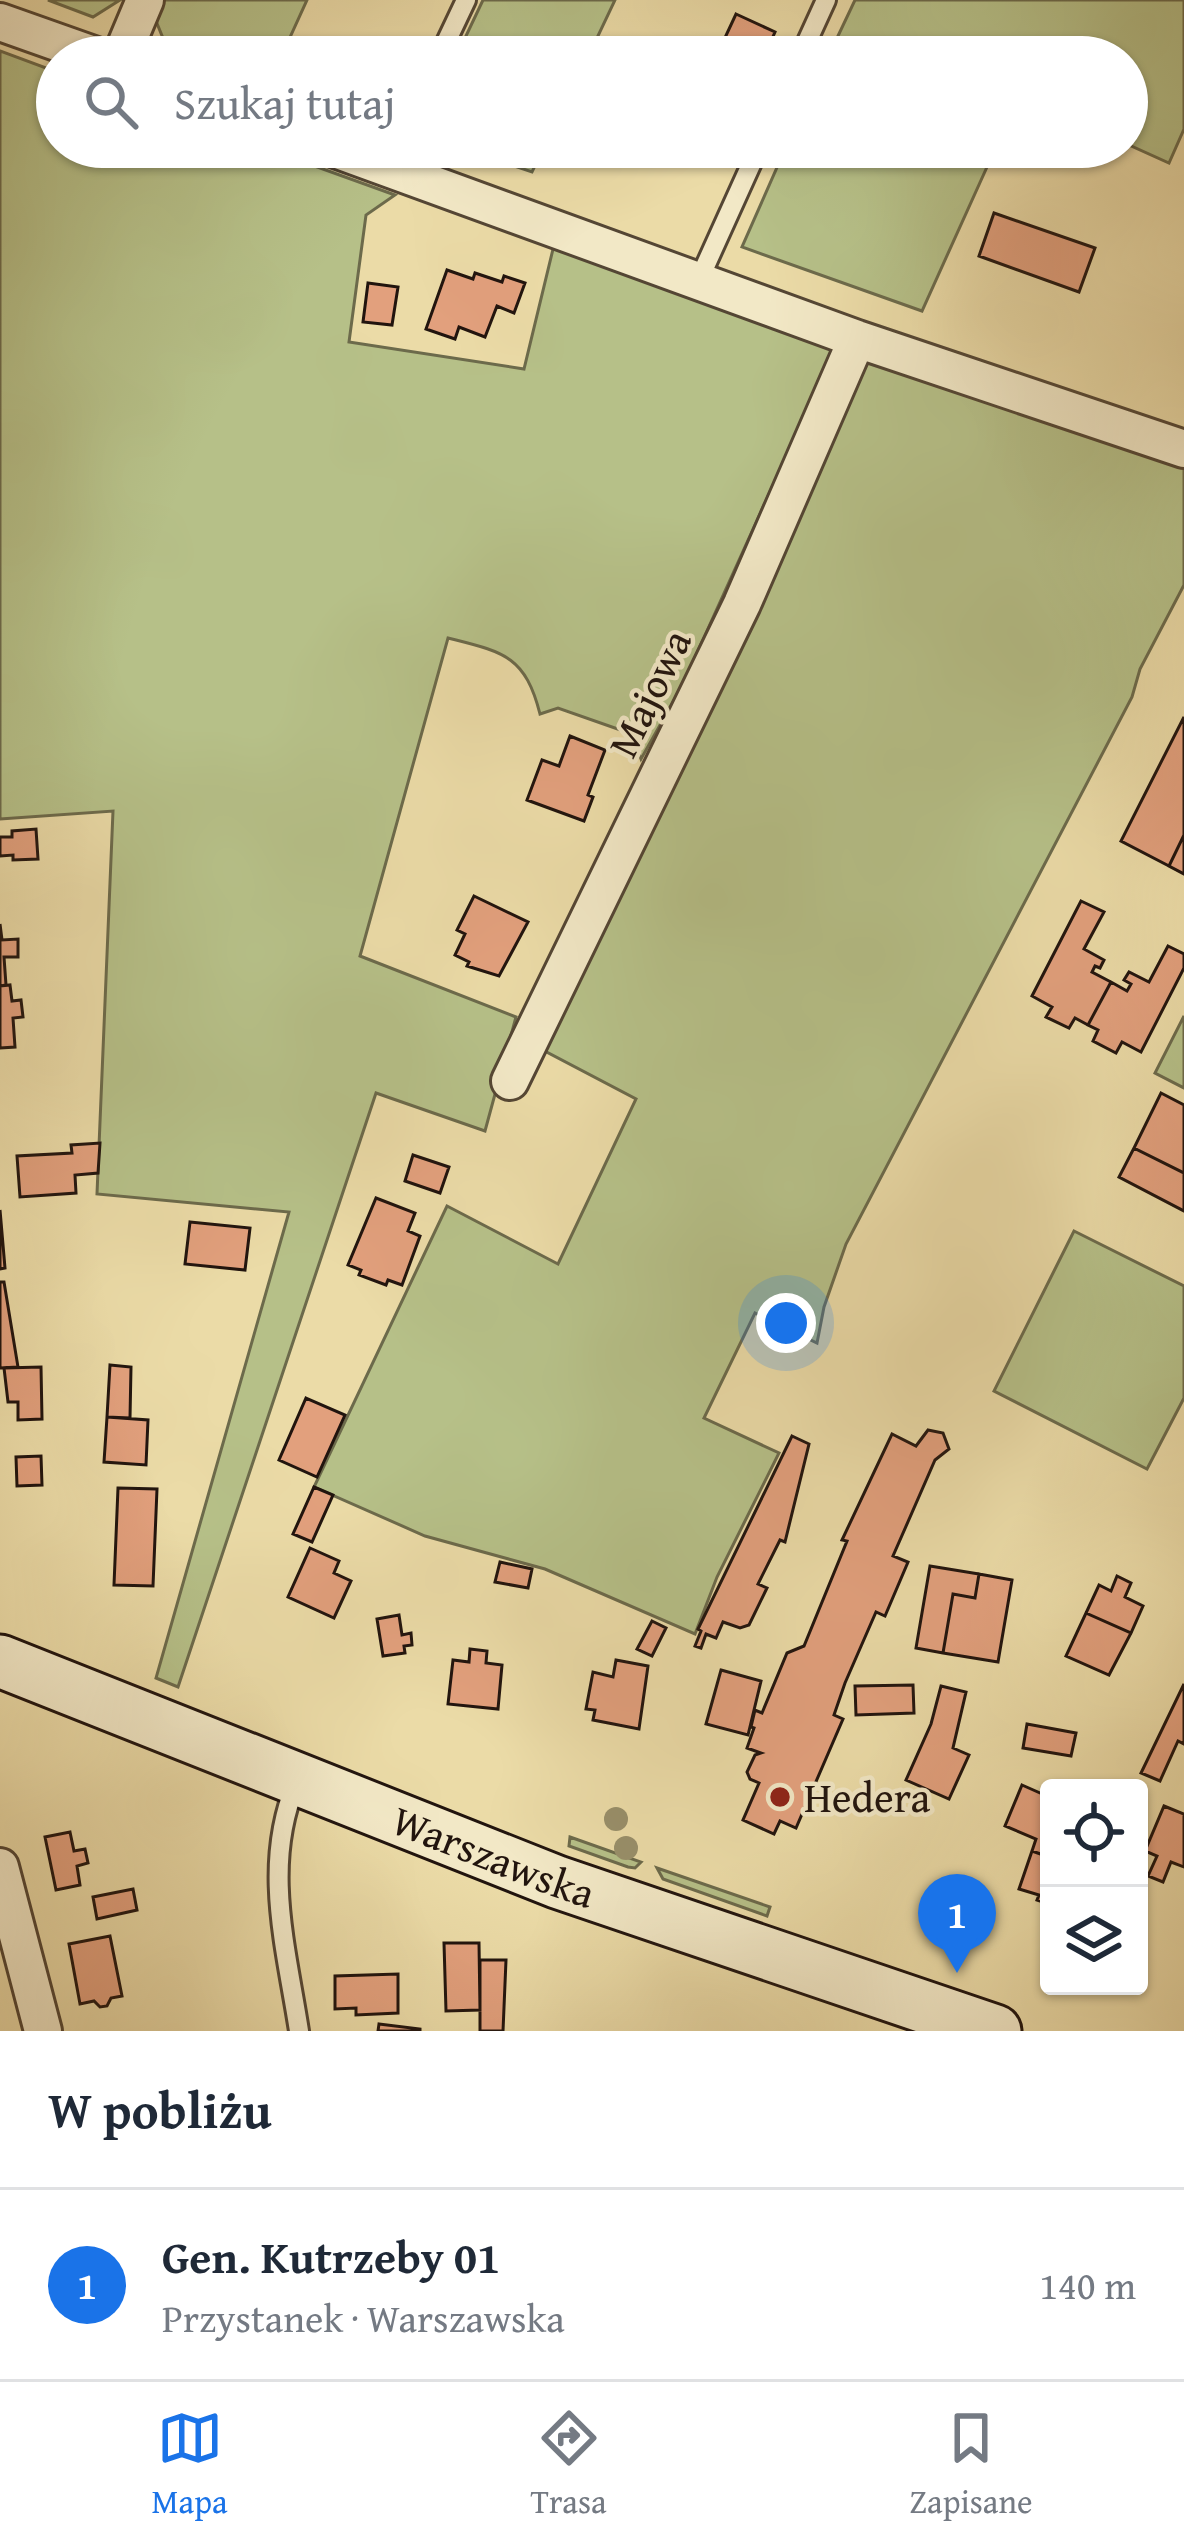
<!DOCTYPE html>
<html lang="pl">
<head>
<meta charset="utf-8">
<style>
	:root { --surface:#fff; --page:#f2f2f3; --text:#1f2937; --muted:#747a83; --line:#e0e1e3; --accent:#1a73e8 }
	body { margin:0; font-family:"Gentium Book Plus",serif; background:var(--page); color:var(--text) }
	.controls { position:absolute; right:36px; bottom:36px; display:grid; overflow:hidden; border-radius:12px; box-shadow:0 3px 9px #0004 }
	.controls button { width:108px; height:108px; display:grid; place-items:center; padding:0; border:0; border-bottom:3px solid var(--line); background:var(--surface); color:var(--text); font:60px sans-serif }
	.you { position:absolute; left:786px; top:1323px; width:42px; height:42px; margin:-30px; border:9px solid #fff; border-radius:50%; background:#1a73e8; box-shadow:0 0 0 18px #1a73e833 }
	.badge { display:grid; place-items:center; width:78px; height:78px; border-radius:50%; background:var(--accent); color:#fff; font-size:39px; font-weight:700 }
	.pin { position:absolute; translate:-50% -99px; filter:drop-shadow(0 3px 6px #0008) }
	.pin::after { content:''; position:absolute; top:63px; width:42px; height:36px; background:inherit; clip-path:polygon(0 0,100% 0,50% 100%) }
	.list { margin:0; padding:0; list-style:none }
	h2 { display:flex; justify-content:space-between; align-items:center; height:156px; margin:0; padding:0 48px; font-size:51px }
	h2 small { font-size:39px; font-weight:400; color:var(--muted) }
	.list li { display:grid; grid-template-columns:78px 1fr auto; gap:36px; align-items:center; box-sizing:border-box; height:192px; padding:0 48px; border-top:3px solid var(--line) }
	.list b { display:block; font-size:45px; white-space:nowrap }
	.list p { margin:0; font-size:39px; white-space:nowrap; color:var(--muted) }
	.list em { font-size:39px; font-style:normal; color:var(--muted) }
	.icon { flex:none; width:66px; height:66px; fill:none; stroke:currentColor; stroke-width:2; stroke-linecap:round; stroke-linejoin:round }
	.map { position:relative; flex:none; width:1184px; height:2031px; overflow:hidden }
	.search { position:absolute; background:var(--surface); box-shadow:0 3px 9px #0004; left:36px; right:36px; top:36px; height:132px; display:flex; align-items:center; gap:30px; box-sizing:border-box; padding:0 42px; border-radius:66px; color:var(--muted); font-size:45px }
	.sheet { height:348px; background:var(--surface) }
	nav { display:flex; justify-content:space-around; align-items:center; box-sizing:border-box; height:168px; border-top:3px solid var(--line); background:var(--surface); font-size:33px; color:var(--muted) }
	nav a { display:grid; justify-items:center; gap:6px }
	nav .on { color:var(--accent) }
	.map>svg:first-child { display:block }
</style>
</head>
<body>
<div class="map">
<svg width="1184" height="2031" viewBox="0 0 1184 2031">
	<rect width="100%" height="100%" fill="#ebdba7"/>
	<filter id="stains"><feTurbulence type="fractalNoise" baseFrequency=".00167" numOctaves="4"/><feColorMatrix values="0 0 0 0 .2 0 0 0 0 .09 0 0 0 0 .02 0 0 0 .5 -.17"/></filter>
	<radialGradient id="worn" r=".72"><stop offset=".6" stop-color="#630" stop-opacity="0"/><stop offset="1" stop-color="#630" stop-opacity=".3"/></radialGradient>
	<path fill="#b6c088" stroke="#6c6a4b" stroke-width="3" d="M48,0H120L93,17Z
		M161,0H307L281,57H200L165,43L154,16Z
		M483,0H615L588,57H456Z
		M855,0H1184V129L1169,163L1127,144V57H828Z
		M0,51L57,72V147H262L395,195L366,215L349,342L524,369L554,245L836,346L682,686L641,759L632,734L558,708L540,714C525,655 503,652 448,638L360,956L516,1017L485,1131L376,1093L178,1687L156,1678L289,1212L97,1194L113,811L0,819Z
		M458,147H544L532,172Z
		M786,147H996L922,311L742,247Z
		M857,353L1184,466V585L1140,669L1132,697L846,1244L824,1307L817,1343L755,1313L704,1418L779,1453L717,1577L695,1634L545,1569L425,1536L314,1487L447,1206L558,1264L636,1099L541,1049Z
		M1184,1016V1088L1155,1073Z
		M1074,1231L1184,1286V1398L1147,1469L994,1391Z
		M570,1837L641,1862L635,1868L628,1867L569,1846Z
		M657,1868L770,1907L767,1916L663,1879Z"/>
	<path fill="#e2a07d" stroke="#21140e" stroke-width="3" d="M736,14L775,32L764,57H716Z
		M994,213L1095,248L1079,292L979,256Z
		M447,270L473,279L475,273L502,282L504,276L525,283L514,313L497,306L485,337L459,327L455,339L426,329Z
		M368,283L398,287L392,325L363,322Z
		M1184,717V835L1169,866L1121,841Z
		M570,736L605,750L588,795L593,797L584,821L527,800L542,760L559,766Z
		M36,829L38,859L13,860V855L0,856V837H12V831Z
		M1184,835V874L1169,866Z
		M474,896L528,922L499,976L467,966L469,962L455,955L465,934L457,930Z
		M1081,901L1104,912L1084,949L1104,960L1100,968L1095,966L1092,972L1111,982L1088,1025L1075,1018L1069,1028L1046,1017L1052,1007L1032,996Z
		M0,924L2,940L18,939V957H4L6,985L0,986Z
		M1168,946L1184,954V968L1141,1052L1122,1042L1116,1053L1093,1041L1098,1030L1088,1025L1111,982L1127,991L1131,984L1124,980L1129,972L1149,982Z
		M10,985L12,1001L21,1000L23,1017L13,1018L15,1047L0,1048V986Z
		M1161,1093L1184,1105V1173L1134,1148Z
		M100,1143L98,1173L75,1175L76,1193L20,1197L17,1156L72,1153L71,1145Z
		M1134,1148L1184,1173V1211L1119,1177Z
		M413,1155L449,1167L440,1193L405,1181Z
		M376,1198L415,1213L408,1231L420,1236L402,1285L388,1280L386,1285L359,1275L361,1270L348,1265Z
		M0,1210L5,1268L0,1269Z
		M190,1222L250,1228L245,1270L185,1264Z
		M0,1282H4L18,1367L0,1368Z
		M110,1365L131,1367L130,1418L107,1417Z
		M41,1367L42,1419L18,1420V1402H8L4,1368Z
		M306,1398L345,1415L317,1477L279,1460Z
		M107,1417L148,1420L146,1465L104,1462Z
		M928,1430L943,1433L949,1449L935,1460L893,1556L908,1562L885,1616L876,1612L845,1683L834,1715L843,1719L796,1828L780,1821L774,1834L743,1820L759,1783L750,1779L747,1772L755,1755L761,1753L747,1748L754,1728L751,1727L755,1710L762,1713L787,1653L804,1646L847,1541L842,1540L892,1434L916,1446Z
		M792,1436L809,1444L785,1542L780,1540L758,1584L767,1588L749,1625L740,1628L723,1622L716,1638L706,1634L701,1648L695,1646L701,1631L698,1629Z
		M41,1456L42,1485L17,1486L16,1457Z
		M314,1487L333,1495L312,1542L293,1534Z
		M118,1488L157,1489L153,1586L114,1585Z
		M310,1548L339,1561L334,1573L351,1581L334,1618L288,1597Z
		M500,1562L532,1569L528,1588L495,1582Z
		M930,1566L979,1574L975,1598L953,1594L943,1653L916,1648Z
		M979,1574L1012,1580L998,1662L943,1653L953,1594L975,1598Z
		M1117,1576L1131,1583L1125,1597L1143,1606L1131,1633L1086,1613L1099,1585L1111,1591Z
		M1086,1613L1131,1633L1109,1675L1066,1656Z
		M399,1615L402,1635L411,1633L412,1645L404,1646L405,1653L383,1656L377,1619Z
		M652,1621L666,1628L652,1656L637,1649Z
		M470,1649L487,1651L486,1663L502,1665L498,1709L448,1704L453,1660L469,1662Z
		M616,1660L648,1666L639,1729L593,1720L595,1710L586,1709L593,1672L613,1677Z
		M721,1670L761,1681L748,1735L706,1724Z
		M1184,1684V1744L1178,1741L1160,1781L1141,1773Z
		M913,1685L914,1713L856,1715L855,1686Z
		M941,1686L966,1692L953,1748L969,1755L949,1799L906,1780L931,1724Z
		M1027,1724L1076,1733L1071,1756L1023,1748Z
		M1022,1785L1049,1797V1857L1032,1851L1036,1839L1005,1826Z
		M1164,1806L1184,1814V1867L1171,1862L1163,1882L1148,1876L1157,1856L1145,1851Z
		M70,1832L74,1851L85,1849L88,1863L77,1866L80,1885L56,1890L45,1837Z
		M1032,1851L1049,1857V1904L1037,1900L1039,1895L1019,1889Z
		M133,1889L137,1910L97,1919L93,1897Z
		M110,1936L122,1996L111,1998L107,2006L100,2007L94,2001L80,2004L69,1944Z
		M444,1943H479L480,2010L446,2011Z
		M480,1960H506L503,2031H480Z
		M398,1974V2013L356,2015V2008L335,2009V1976Z
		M379,2024L420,2029V2031H378Z"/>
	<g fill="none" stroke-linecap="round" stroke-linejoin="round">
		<defs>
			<path id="lane" d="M439,57L466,0
				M800,57L826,0
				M698,282L759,147
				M296,1784C262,1865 286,1947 299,2031"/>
			<path id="street" d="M0,22L99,57
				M121,57L145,0
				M330,147L857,339L1184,449
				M510,1081L742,604L857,339
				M0,1867L43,2031"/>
			<g id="secondary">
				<path id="s1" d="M0,1661L557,1882L995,2031"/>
			</g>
		</defs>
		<use href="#lane" stroke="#544634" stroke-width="24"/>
		<use href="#street" stroke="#544634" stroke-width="42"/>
		<use href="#secondary" stroke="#21140e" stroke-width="57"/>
		<use href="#lane" stroke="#f2e8c6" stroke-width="18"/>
		<use href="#street" stroke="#f2e8c6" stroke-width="36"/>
		<use href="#secondary" stroke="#f2e8c6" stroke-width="51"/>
	</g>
	<g fill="#988f6a">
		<circle cx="616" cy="1819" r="12"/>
		<circle cx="626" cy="1848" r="12"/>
	</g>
	<circle fill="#8f2418" stroke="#f2e8c6" stroke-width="4.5" cx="780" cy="1797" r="12"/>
	<g text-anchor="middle" stroke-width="9" stroke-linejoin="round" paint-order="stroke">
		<g font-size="42" fill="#21140e" stroke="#f2e8c6">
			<text transform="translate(649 693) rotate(-64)" y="15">Majowa</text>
			<text dy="15" stroke="none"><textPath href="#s1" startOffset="531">Warszawska</textPath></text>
		</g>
		<g font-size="42" fill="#21140e" stroke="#f2e8c6" text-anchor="start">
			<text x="804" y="1812">Hedera</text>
		</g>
	</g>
	<rect width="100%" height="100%" filter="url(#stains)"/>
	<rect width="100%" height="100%" fill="url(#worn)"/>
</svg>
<div class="controls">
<button><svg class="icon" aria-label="locate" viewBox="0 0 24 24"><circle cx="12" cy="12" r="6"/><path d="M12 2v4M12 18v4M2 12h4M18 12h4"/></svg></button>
<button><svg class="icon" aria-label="layers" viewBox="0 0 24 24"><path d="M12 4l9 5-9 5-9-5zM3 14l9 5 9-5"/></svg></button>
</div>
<div class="you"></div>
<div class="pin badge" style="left:957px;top:1973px">1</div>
<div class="search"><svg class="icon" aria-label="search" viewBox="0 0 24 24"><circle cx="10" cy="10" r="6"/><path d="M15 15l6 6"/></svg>Szukaj tutaj</div>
</div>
<section class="sheet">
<h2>W pobliżu<small></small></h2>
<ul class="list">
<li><span class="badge">1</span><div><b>Gen. Kutrzeby 01</b><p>Przystanek · Warszawska</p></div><em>140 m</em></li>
</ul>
</section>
<nav>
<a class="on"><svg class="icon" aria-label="map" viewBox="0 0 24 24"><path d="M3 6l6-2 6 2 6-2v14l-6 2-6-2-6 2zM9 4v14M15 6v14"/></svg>Mapa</a>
<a><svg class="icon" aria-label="directions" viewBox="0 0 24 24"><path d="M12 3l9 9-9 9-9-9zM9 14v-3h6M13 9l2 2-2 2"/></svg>Trasa</a>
<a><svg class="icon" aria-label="saved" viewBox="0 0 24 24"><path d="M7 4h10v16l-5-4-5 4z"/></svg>Zapisane</a>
</nav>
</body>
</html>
